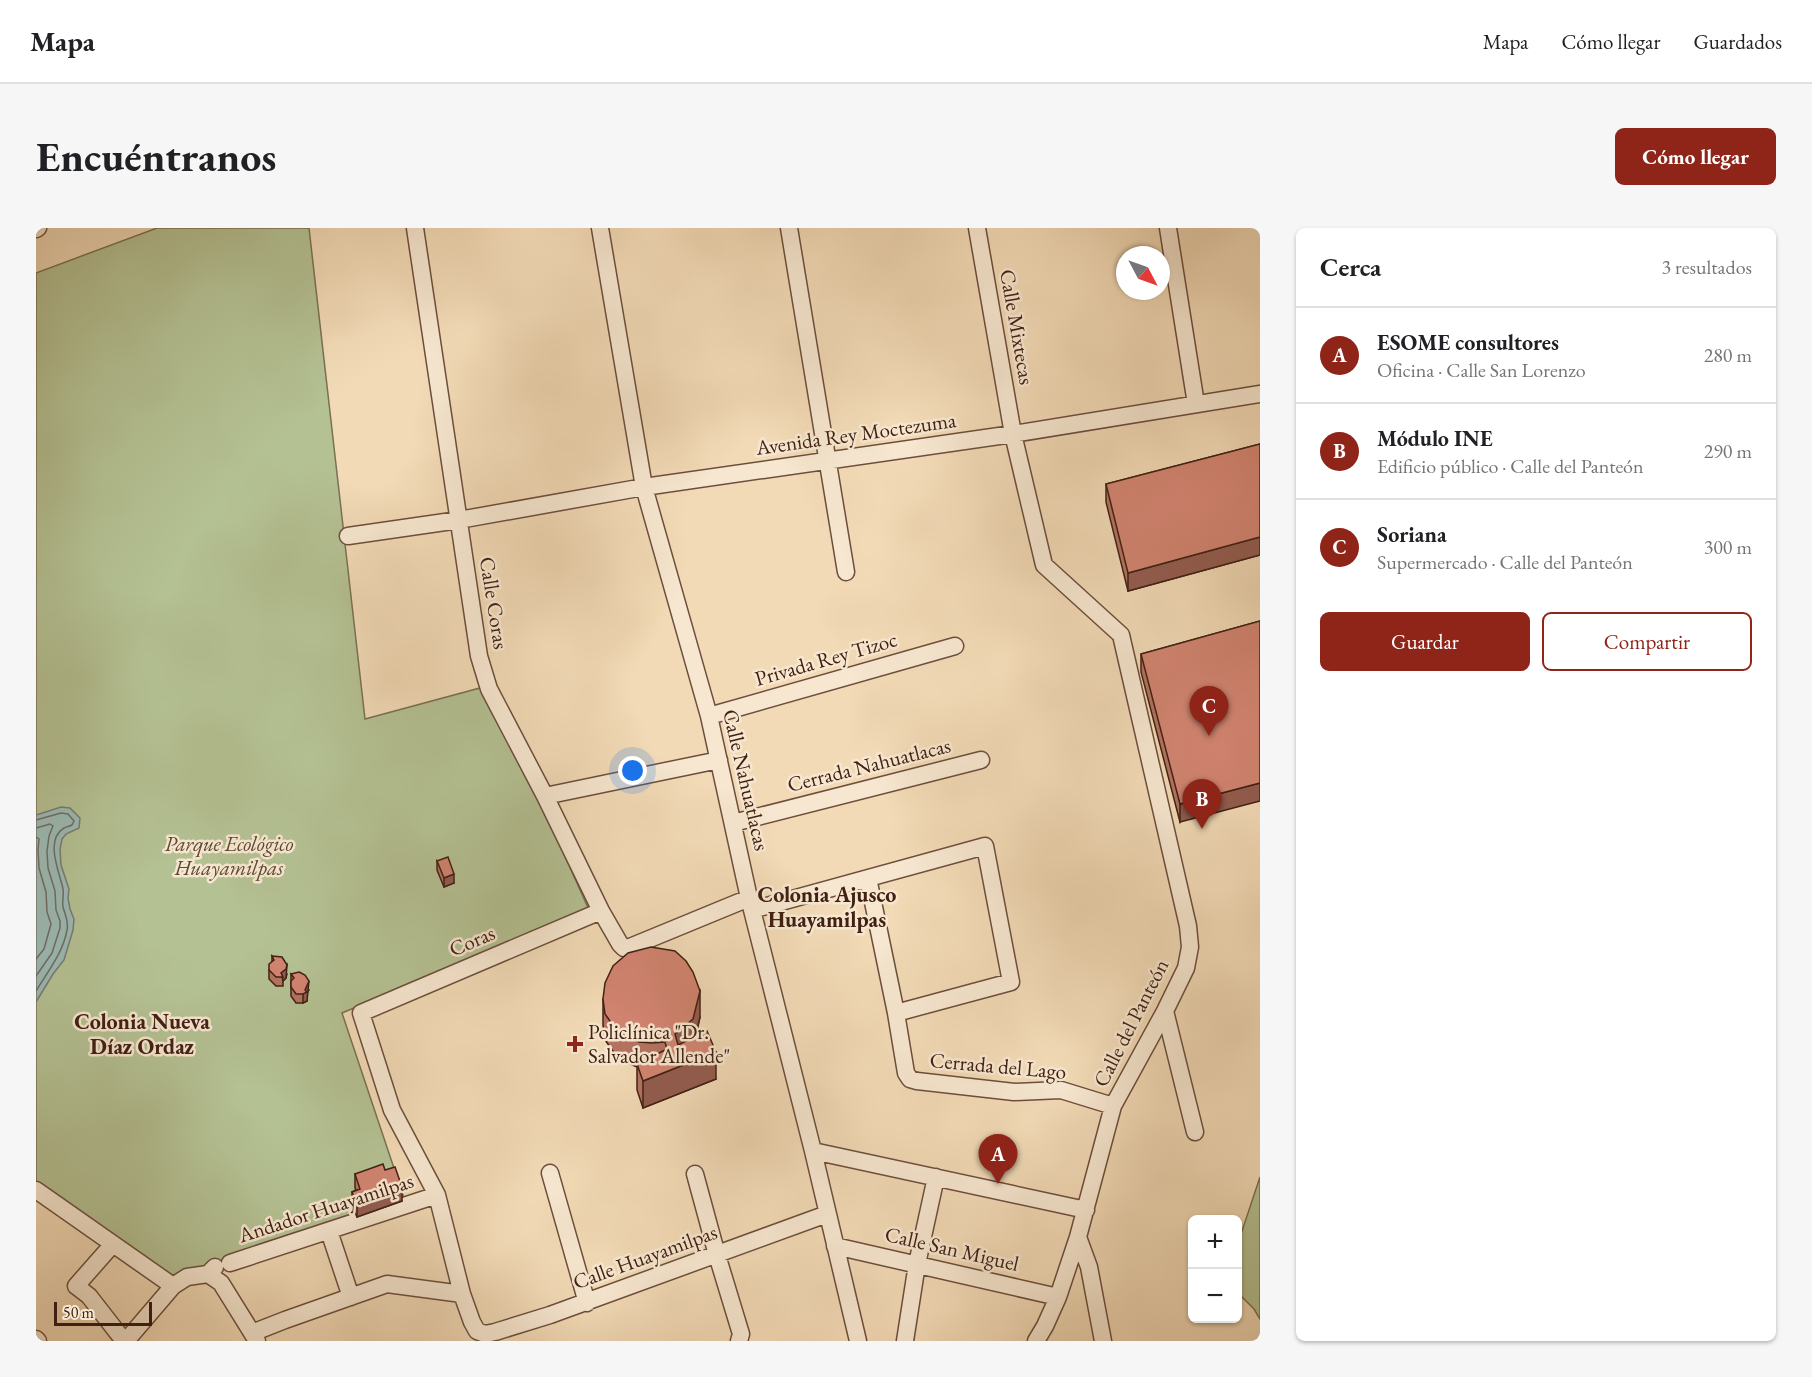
<!DOCTYPE html>
<html lang="es">
<head>
<meta charset="utf-8">
<style>
	:root { --surface:#fff; --page:#f6f6f6; --text:#202124; --muted:#757577; --line:#e0e0e0; --accent:#8f2418 }
	body { margin:0; font-family:"EB Garamond",serif; background:var(--page); color:var(--text) }
	.controls { position:absolute; right:18px; bottom:18px; display:grid; overflow:hidden; border-radius:9px; box-shadow:0 2px 4px #0004 }
	.controls button { width:54px; height:54px; display:grid; place-items:center; padding:0; border:0; border-bottom:2px solid var(--line); background:var(--surface); color:var(--text); font:30px sans-serif }
	.compass { position:absolute; left:1080px; top:18px; width:54px; height:54px; border-radius:50%; background:var(--surface); box-shadow:0 2px 4px #0004; rotate:131deg }
	.scale { position:absolute; left:18px; bottom:15px; width:98px; box-sizing:border-box; padding-left:6px; border:3px solid #402013; border-top:0; font-size:16px; line-height:21px; white-space:nowrap; color:#402013; -webkit-text-stroke:4px #f7e7d0; paint-order:stroke }
	.you { position:absolute; left:597px; top:543px; width:21px; height:21px; margin:-15px; border:4px solid #fff; border-radius:50%; background:#1a73e8; box-shadow:0 0 0 9px #1a73e833 }
	.badge { display:grid; place-items:center; width:39px; height:39px; border-radius:50%; background:var(--accent); color:#fff; font-size:20px; font-weight:700 }
	.pin { position:absolute; translate:-50% -50px; filter:drop-shadow(0 2px 3px #0008) }
	.pin::after { content:''; position:absolute; top:32px; width:21px; height:18px; background:inherit; clip-path:polygon(0 0,100% 0,50% 100%) }
	.list { margin:0; padding:0; list-style:none }
	h2 { display:flex; justify-content:space-between; align-items:center; height:78px; margin:0; padding:0 24px; font-size:26px }
	h2 small { font-size:20px; font-weight:400; color:var(--muted) }
	.list li { display:grid; grid-template-columns:39px 1fr auto; gap:18px; align-items:center; box-sizing:border-box; height:96px; padding:0 24px; border-top:2px solid var(--line) }
	.list b { display:block; font-size:22px; white-space:nowrap }
	.list p { margin:0; font-size:20px; white-space:nowrap; color:var(--muted) }
	.list em { font-size:20px; font-style:normal; color:var(--muted) }
	.actions { display:flex; gap:12px; padding:18px 24px }
	.actions a { flex:1; padding:14px 0; border:2px solid var(--accent); border-radius:9px; text-align:center; font-size:21px; color:var(--accent) }
	.actions .main { background:var(--accent); color:#fff }
	.map { position:relative; flex:none; width:1224px; height:1113px; overflow:hidden; border-radius:9px }
	header { display:flex; align-items:center; gap:36px; box-sizing:border-box; height:84px; padding:0 30px; background:var(--surface); border-bottom:2px solid var(--line) }
	header strong { font-size:28px }
	nav { display:flex; gap:33px; margin-inline-start:auto; font-size:21px }
	.intro { display:flex; align-items:center; justify-content:space-between; box-sizing:border-box; height:144px; padding:0 36px }
	h1 { margin:0; font-size:42px }
	.button { padding:15px 27px; border-radius:9px; background:var(--accent); color:#fff; font-size:21px; font-weight:700 }
	main { display:flex; gap:36px; padding:0 36px }
	aside { flex:1; background:var(--surface); border-radius:9px; box-shadow:0 2px 4px #0004 }
	.map>svg:first-child { display:block }
</style>
</head>
<body>
<header>
<strong>Mapa</strong>
<nav><a>Mapa</a><a>Cómo llegar</a><a>Guardados</a></nav>
</header>
<div class="intro"><h1>Encuéntranos</h1><a class="button">Cómo llegar</a></div>
<main>
<div class="map">
<svg width="1224" height="1113" viewBox="0 0 1224 1113">
	<rect width="100%" height="100%" fill="#f2dab6"/>
	<filter id="stains"><feTurbulence type="fractalNoise" baseFrequency=".00333" numOctaves="4"/><feColorMatrix values="0 0 0 0 .2 0 0 0 0 .09 0 0 0 0 .02 0 0 0 .5 -.17"/></filter>
	<radialGradient id="worn" r=".72"><stop offset=".6" stop-color="#630" stop-opacity="0"/><stop offset="1" stop-color="#630" stop-opacity=".3"/></radialGradient>
	<path fill="#b4c193" stroke="#7a7053" stroke-width="1.5" d="M121,0H273L329,491L444,460L499,561L553,682L306,785L369,973L140,1053L0,953V45Z
		M1224,949V1091L1218,1081L1202,1065V1015Z"/>
	<path fill="#9cbab4" stroke="#777c74" stroke-width="1.5" d="M25,579L34,580L44,590L43,600L30,606L26,611L24,621L25,637L33,661L32,670L34,681L38,691L37,702L28,732L17,746L0,774V587Z"/>
	<g fill="none" stroke-linecap="round" stroke-linejoin="round">
		<path stroke="#6e6d64" stroke-width="1.5" d="M0,592L25,585L32,586L38,593L36,597C34,598 30,599 28,600C8,612 24,645 27,661C28,667 26,673 27,679C29,687 33,693 31,702C27,725 12,743 0,763
			M0,600L14,596L17,598L13,608L11,623L12,640L19,663L20,682L24,693V700L16,725L0,748
			M0,609L3,611L2,622L3,640L10,664L11,684L15,696L8,721L0,731"/>
		<defs>
			<path id="minor" d="M379,0L443,428L453,461L509,568L565,683L584,716L588,720L594,719L713,670
				M564,0L608,259L673,488L713,670L777,923L822,1113
				M753,0L810,344
				M941,0L977,206L1008,337L1085,407L1152,698L1154,719L1150,740L1129,783L1077,878L1042,1009L1022,1069L1009,1098L1000,1113
				M1132,0L1160,176
				M0,1L2,0
				M312,308L423,292L608,259L977,206L1224,166
				M673,488L919,418
				M509,568L683,532
				M697,595L945,532
				M832,650L860,785L870,845L874,851L881,853L978,864L1025,862L1077,878
				M716,682L949,618L975,754L860,785
				M565,683L325,785L356,882L401,967L426,1066L436,1094L441,1103L449,1106L459,1104L514,1087L791,986
				M1129,783L1159,904
				M777,923L1050,982
				M514,945L551,1075
				M659,946L681,1027L705,1106L703,1113
				M0,962L137,1058
				M293,1003L315,1069
				M1042,1009L1053,1039L1067,1113
				M77,1016L40,1058L53,1068L88,1113
				M799,1018L1022,1069
				M194,1035L401,967
				M172,1046L185,1055L221,1113
				M216,1105L249,1092L351,1056L426,1066
				M0,1111L2,1113
				M90,1113L137,1058L151,1049L172,1046L179,1039
				M869,1113L881,1036L900,949"/>
		</defs>
		<use href="#minor" stroke="#6c4e3c" stroke-width="19"/>
		<use href="#minor" stroke="#f7e7d0" stroke-width="16"/>
	</g>
	<path fill="#b57261" stroke="#402013" stroke-width="1.5" d="M1224,216V327L1092,363L1070,274V256Z
		M1224,393L1144,594L1105,444V426Z
		M401,633L418,655L408,659L401,642Z
		M236,728L251,746L250,750L247,753V758H240L233,751V742L236,733Z
		M255,746L273,762L271,765V773L267,775H260L255,768Z
		M567,771L664,789L660,808L680,851L607,880L601,862V839L590,834L579,826L569,812L567,797Z
		M349,942L366,973L321,989L316,977V964L320,962L319,960V946Z"/>
	<path fill="#935c4f" stroke="#402013" stroke-width="1.5" d="M1224,309V327L1092,363V345Z
		M1224,555V573L1144,594V576Z
		M418,646V655L408,659V650Z
		M251,737L250,750L247,753L245,745Z
		M273,753L271,773L267,775V766Z
		M664,763V789L657,817L639,833V806Z
		M680,824V851L607,880V853Z
		M366,959V973L321,989V976Z"/>
	<path fill="#d28471" stroke="#402013" stroke-width="1.5" d="M1224,216V309L1092,345L1070,256Z
		M1224,393V555L1144,576L1105,426Z
		M412,629L418,646L408,650L401,633Z
		M615,719L639,723L650,733L657,744L664,763L657,791L639,806L642,817L671,803L680,824L607,853L601,836L631,821L629,814L616,815L603,814L590,808L579,800L569,786L567,771L569,755L577,738L592,725Z
		M236,728L246,729L251,737L250,741L245,745L247,749H240L233,742V736L238,732Z
		M263,744L269,747L273,753L269,762L271,764L267,766H260L255,759V753L258,750L255,746Z
		M347,936L349,942L359,939L366,959L321,976L316,964L324,961L319,946Z"/>
	<path fill="#8f2418" stroke="#f7e7d0" stroke-width="2" d="M536 807h6v6h6v6h-6v6h-6v-6h-6v-6h6z"/>
	<g text-anchor="middle" stroke-width="5" stroke-linejoin="round" paint-order="stroke">
		<g font-size="21" fill="#402013" stroke="#f7e7d0">
			<text transform="translate(981 99) rotate(80)" y="7">Calle Mixtecas</text>
			<text transform="translate(820 206) rotate(-8)" y="7">Avenida Rey Moctezuma</text>
			<text transform="translate(458 375) rotate(81)" y="7">Calle Coras</text>
			<text transform="translate(790 431) rotate(-16)" y="7">Privada Rey Tizoc</text>
			<text transform="translate(833 537) rotate(-14)" y="7">Cerrada Nahuatlacas</text>
			<text transform="translate(710 552) rotate(77)" y="7">Calle Nahuatlacas</text>
			<text transform="translate(436 713) rotate(-23)" y="7">Coras</text>
			<text transform="translate(1095 795) rotate(-63)" y="7">Calle del Panteón</text>
			<text transform="translate(962 838) rotate(5)" y="7">Cerrada del Lago</text>
			<text transform="translate(290 980) rotate(-18)" y="7">Andador Huayamilpas</text>
			<text transform="translate(916 1021) rotate(13)" y="7">Calle San Miguel</text>
			<text transform="translate(609 1029) rotate(-20)" y="7">Calle Huayamilpas</text>
		</g>
		<g font-size="21" font-style="italic" fill="#5d4833" stroke="#f7e7d0">
			<text x="193" y="623">Parque Ecológico<tspan x="193" dy="24">Huayamilpas</tspan></text>
		</g>
		<g font-size="21" fill="#402013" stroke="#f7e7d0" text-anchor="start">
			<text x="552" y="811">Policlínica "Dr.<tspan x="552" dy="24">Salvador Allende"</tspan></text>
		</g>
		<g font-size="22" font-weight="bold" fill="#402013" stroke="#f7e7d0">
			<text x="791" y="674">Colonia Ajusco<tspan x="791" dy="25">Huayamilpas</tspan></text>
			<text x="106" y="801">Colonia Nueva<tspan x="106" dy="25">Díaz Ordaz</tspan></text>
		</g>
	</g>
	<rect width="100%" height="100%" filter="url(#stains)"/>
	<rect width="100%" height="100%" fill="url(#worn)"/>
</svg>
<div class="controls">
<button>+</button>
<button>−</button>
</div>
<svg class="compass" viewBox="-18 -18 36 36"><path d="M0-13l5 13h-10z" fill="#e53935"/><path d="M0 13l5-13h-10z" fill="#757577"/></svg>
<div class="scale">50 m</div>
<div class="you"></div>
<div class="pin badge" style="left:962px;top:956px">A</div>
<div class="pin badge" style="left:1166px;top:601px">B</div>
<div class="pin badge" style="left:1173px;top:508px">C</div>
</div>
<aside>
<h2>Cerca<small>3 resultados</small></h2>
<ul class="list">
<li><span class="badge">A</span><div><b>ESOME consultores</b><p>Oficina · Calle San Lorenzo</p></div><em>280 m</em></li>
<li><span class="badge">B</span><div><b>Módulo INE</b><p>Edificio público · Calle del Panteón</p></div><em>290 m</em></li>
<li><span class="badge">C</span><div><b>Soriana</b><p>Supermercado · Calle del Panteón</p></div><em>300 m</em></li>
</ul>
<div class="actions"><a class="main">Guardar</a><a>Compartir</a></div>
</aside>
</main>
</body>
</html>
